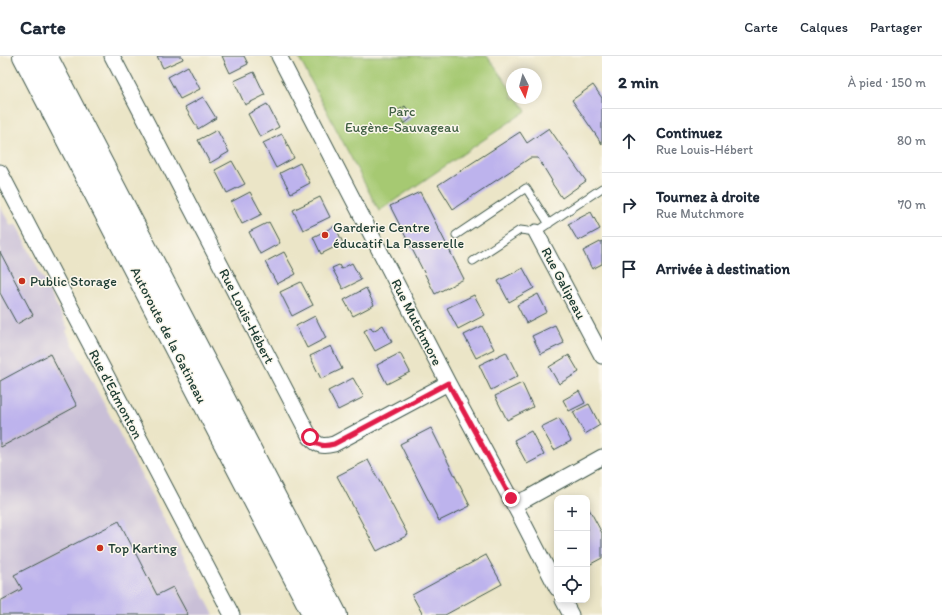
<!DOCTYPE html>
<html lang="fr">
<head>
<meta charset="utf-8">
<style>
	:root { --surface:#fff; --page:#f6f6f7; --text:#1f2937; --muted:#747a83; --line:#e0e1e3 }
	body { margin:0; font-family:Itim,sans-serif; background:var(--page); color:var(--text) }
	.controls { position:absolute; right:12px; bottom:12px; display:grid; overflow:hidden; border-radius:8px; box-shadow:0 2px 10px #0003 }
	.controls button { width:36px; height:36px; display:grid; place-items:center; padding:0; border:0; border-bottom:1px solid var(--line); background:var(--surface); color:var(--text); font:20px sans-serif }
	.compass { position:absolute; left:506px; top:12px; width:36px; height:36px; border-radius:50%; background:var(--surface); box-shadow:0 2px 10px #0003; rotate:174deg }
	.stop { position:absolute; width:12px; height:12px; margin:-9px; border:3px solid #e11d48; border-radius:50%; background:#fff }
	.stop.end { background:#e11d48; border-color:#fff; box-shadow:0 1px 4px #0008 }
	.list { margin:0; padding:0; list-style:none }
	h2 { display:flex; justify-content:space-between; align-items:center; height:52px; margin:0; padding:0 16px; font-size:17px }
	h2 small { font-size:13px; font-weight:400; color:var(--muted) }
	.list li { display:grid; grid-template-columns:26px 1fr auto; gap:12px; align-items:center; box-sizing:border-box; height:64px; padding:0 16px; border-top:1px solid var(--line) }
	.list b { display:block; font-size:15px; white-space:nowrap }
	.list p { margin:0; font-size:13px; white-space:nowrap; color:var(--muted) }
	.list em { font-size:13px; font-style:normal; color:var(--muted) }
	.icon { flex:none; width:22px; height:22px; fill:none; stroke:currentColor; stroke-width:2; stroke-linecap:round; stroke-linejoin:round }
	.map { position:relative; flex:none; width:602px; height:559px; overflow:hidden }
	header { display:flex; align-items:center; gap:24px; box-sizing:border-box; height:56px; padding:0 20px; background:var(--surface); border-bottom:1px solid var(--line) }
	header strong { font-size:19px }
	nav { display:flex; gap:22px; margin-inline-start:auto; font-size:14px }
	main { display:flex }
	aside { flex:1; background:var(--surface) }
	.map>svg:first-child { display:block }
</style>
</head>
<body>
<header>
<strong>Carte</strong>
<nav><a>Carte</a><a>Calques</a><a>Partager</a></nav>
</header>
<main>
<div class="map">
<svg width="602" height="559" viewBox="0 0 602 559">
	<rect width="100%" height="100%" fill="#fbf7ec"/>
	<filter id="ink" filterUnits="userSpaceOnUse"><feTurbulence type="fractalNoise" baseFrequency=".025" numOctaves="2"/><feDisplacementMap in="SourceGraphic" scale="8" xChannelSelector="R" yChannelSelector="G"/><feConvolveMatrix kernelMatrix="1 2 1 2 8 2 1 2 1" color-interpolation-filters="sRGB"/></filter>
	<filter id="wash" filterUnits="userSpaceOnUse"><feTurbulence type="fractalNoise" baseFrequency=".012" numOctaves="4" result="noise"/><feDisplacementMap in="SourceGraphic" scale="16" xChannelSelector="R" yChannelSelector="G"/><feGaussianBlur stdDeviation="0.9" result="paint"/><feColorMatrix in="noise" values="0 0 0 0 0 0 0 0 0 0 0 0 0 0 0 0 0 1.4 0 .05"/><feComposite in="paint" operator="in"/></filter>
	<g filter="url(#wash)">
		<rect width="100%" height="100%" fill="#ebe5c7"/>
		<path fill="#c9bfd7" d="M0,150L11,170L16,168L68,273L66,275L214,559H0Z"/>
		<path fill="#a6c972" stroke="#628353" d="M298,0H487L512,35V42H517L526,55L379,155Z"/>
		<g id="blocks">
			<path fill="#bdb3ed" d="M157,0H182L183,3L163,12Z
				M222,0H244L248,8L230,17Z
				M188,10L200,33L180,43L168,21Z
				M254,16L265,39L245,49L234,25Z
				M593,29L602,42V88L572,44Z
				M203,41L216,62L198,73L185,51Z
				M267,48L279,71L260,81L248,58Z
				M405,50L413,61L404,68L396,56Z
				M549,72L586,125L562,142L551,126L552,125L538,102H530L453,153L438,129L520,76L527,87Z
				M217,74L229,96L210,107L198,84Z
				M282,78L294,102L276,112L263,87Z
				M232,105L245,128L227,137L215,114Z
				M300,107L310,127L291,137L280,117Z
				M250,136L262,158L242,168L231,146Z
				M420,136L464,223L435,238L390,150Z
				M320,141L330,161L303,174L293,154Z
				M591,156L600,173L578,185L568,168Z
				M269,166L280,187L260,198L249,176Z
				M335,170L343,187L321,198L313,181Z
				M602,185V208L592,213L583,195Z
				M0,196L33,259L17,268L0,237Z
				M284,196L296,218L277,228L265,206Z
				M352,207L361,224L343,233L332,212L339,209L341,213Z
				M523,212L534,232L509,246L498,225Z
				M301,226L313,249L292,260L280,236Z
				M366,232L374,249L353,260L344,244Z
				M538,238L547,256L526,267L517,249Z
				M474,239L485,259L458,273L447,252Z
				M315,260L326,282L307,292L296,270Z
				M383,269L392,286L375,295L364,275L371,271L373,275Z
				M555,269L564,287L541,298L532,280Z
				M482,270L494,293L476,302L464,279Z
				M331,290L342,313L321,323L310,300Z
				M506,296L518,320L491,334L479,309Z
				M400,297L410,316L387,328L377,309Z
				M50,298L77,350L1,391L0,389V325Z
				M569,299L579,316L559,328L549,311Z
				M353,322L364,341L338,354L328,335Z
				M522,327L533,351L507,364L495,340Z
				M579,335L585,347L569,355L563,344Z
				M589,348L600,369L585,378L573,356Z
				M559,362L571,385L554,394L541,371Z
				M431,372L470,450L439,465L400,388Z
				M531,375L544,399L527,408L514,384Z
				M368,404L408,479L377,495L337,420Z
				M587,449L602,477V502L587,510Z
				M119,465L157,539L173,531L188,559H0V545L22,533L14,519Z
				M486,499L502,528L445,559H423L412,539Z"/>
		</g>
	</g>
	<g filter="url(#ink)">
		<use href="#blocks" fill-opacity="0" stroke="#3e564a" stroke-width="1"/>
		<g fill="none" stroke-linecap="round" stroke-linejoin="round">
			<defs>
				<path id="lane" d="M456,179L526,132L549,168
					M473,205L520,174L536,176L602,132"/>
				<path id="street" d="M112,0L310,381C318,390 322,391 334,388L448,327
					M279,0L448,327L521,462L557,532
					M0,116L232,559
					M536,176L602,300
					M514,448L528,442L602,401
					M563,544L571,559"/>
				<path id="highway" d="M24,0L314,559
					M46,0L336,559"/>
			</defs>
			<use href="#lane" stroke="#3e564a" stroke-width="9"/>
			<use href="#street" stroke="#3e564a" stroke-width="17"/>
			<use href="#highway" stroke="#3e564a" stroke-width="24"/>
			<use href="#lane" stroke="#fff" stroke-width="7"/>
			<use href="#street" stroke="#fff" stroke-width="15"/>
			<use href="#highway" stroke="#fff" stroke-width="22"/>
		</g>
	</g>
	<g fill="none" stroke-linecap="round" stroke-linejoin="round" filter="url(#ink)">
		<path stroke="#e11d48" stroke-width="5" d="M310,381C318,390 322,391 334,388L448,327L511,442"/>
	</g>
	<g fill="#c8321e" stroke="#fbf7ec" stroke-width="1.5">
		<circle cx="325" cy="179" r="4"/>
		<circle cx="22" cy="225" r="4"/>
		<circle cx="100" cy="492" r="4"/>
	</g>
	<g text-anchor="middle" stroke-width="3" stroke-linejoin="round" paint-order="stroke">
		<g font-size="14" fill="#416044" stroke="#fbf7ec">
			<text x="402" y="60">Parc<tspan x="402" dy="16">Eugène-Sauvageau</tspan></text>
		</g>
		<g font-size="14" fill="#1f3d34" stroke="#fbf7ec" text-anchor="start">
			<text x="333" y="176">Garderie Centre<tspan x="333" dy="16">éducatif La Passerelle</tspan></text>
			<text x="30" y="230">Public Storage</text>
			<text x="108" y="497">Top Karting</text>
		</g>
		<g font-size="14" fill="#1f3d34" stroke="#fbf7ec">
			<text transform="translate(564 227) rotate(62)" y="5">Rue Galipeau</text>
			<text transform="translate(247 260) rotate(63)" y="5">Rue Louis-Hébert</text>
			<text transform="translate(417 266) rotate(63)" y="5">Rue Mutchmore</text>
			<text transform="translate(169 279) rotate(63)" y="5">Autoroute de la Gatineau</text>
			<text transform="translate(116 338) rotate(62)" y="5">Rue d'Edmonton</text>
		</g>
	</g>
</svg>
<div class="controls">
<button>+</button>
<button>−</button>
<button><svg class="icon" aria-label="locate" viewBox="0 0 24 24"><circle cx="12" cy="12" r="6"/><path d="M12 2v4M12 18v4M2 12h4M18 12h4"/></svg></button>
</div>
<svg class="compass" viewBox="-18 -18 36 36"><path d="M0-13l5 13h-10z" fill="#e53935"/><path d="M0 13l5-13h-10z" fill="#747a83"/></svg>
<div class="stop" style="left:310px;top:381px"></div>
<div class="stop end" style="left:511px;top:442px"></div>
</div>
<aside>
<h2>2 min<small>À pied · 150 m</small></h2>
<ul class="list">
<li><svg class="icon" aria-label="ahead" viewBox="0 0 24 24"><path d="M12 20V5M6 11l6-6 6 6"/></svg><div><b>Continuez</b><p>Rue Louis-Hébert</p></div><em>80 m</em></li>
<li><svg class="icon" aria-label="right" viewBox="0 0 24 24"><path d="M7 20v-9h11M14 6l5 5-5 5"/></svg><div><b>Tournez à droite</b><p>Rue Mutchmore</p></div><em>70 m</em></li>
<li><svg class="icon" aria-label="arrive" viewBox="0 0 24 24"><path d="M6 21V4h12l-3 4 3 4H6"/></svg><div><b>Arrivée à destination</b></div></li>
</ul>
</aside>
</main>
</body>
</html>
